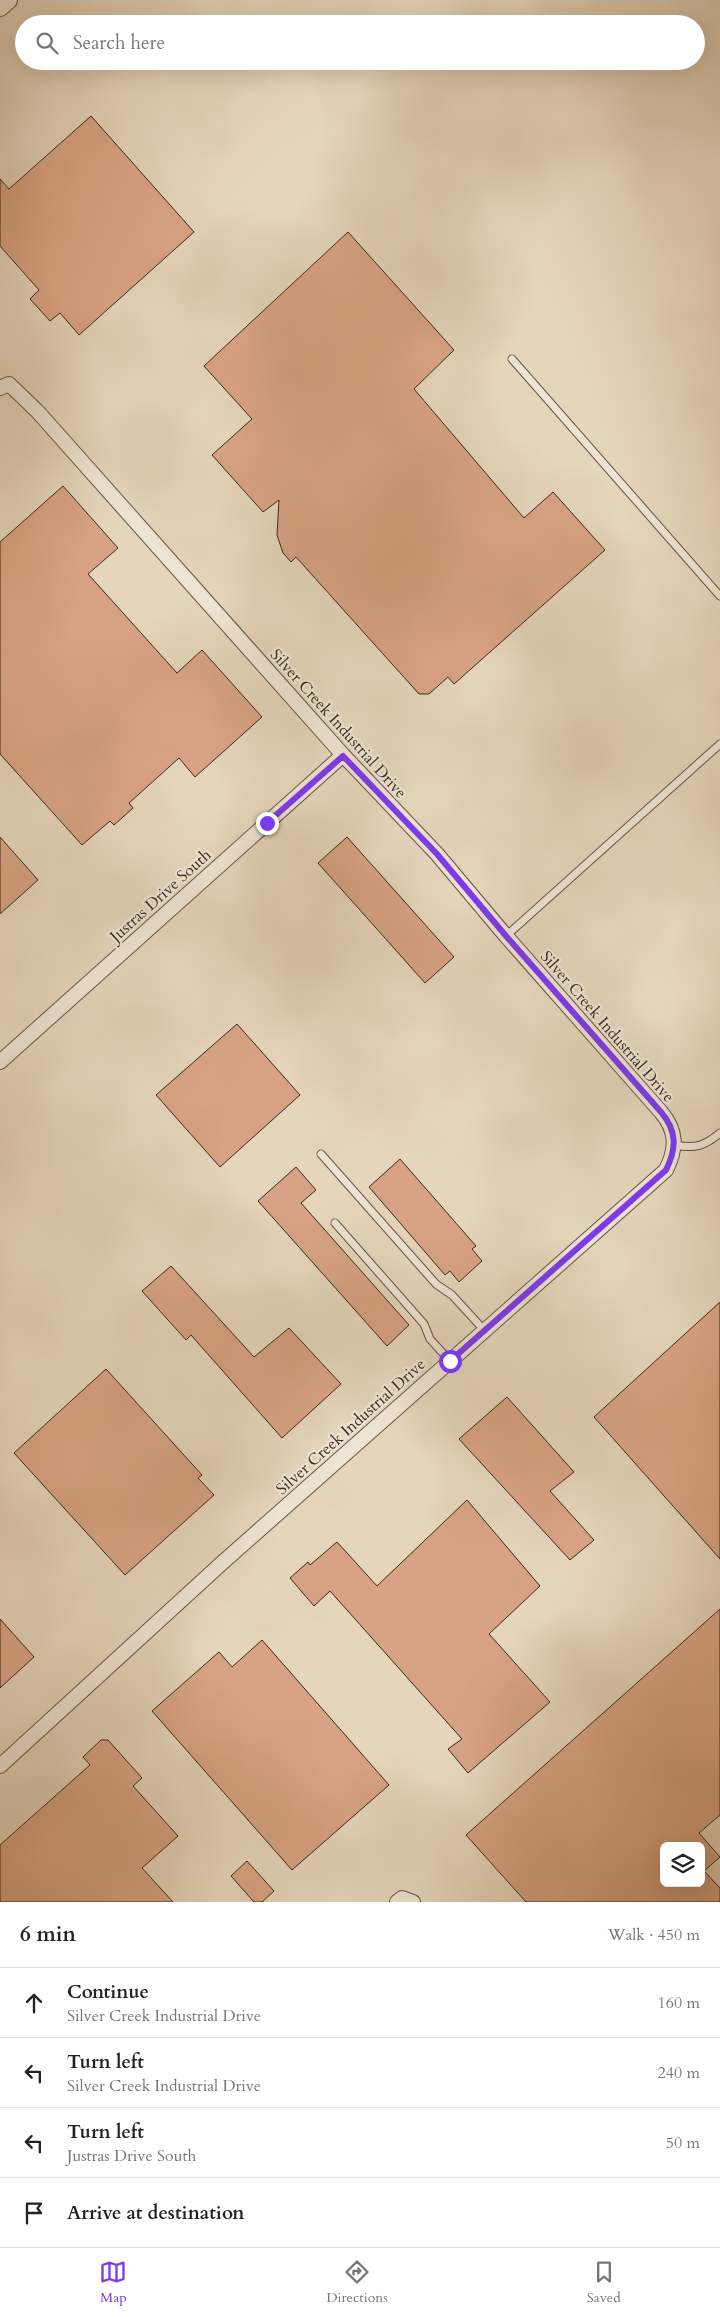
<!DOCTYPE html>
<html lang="en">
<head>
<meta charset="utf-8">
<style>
	:root { --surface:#fff; --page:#f6f6f6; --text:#222; --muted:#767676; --line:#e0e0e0; --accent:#7c3aed }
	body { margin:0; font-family:Cardo,serif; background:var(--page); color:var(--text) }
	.controls { position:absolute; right:15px; bottom:15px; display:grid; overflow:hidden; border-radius:8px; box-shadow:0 5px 20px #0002 }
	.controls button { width:45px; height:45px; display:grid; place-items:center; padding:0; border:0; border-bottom:1px solid var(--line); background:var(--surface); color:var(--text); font:25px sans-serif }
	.stop { position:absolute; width:15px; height:15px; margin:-11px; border:4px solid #7c3aed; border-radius:50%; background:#fff }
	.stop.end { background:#7c3aed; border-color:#fff; box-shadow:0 1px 5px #0008 }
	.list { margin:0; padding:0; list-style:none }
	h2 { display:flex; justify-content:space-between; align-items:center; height:65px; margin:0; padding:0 20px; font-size:21px }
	h2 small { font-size:16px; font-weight:400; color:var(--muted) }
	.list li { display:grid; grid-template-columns:32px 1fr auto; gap:15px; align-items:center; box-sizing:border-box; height:70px; padding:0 20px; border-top:1px solid var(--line) }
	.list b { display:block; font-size:19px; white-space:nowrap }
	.list p { margin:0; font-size:16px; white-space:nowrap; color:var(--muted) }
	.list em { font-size:16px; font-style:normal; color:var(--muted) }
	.icon { flex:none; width:28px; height:28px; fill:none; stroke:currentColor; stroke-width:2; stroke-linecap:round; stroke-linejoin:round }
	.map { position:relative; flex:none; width:720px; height:1902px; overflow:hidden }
	.search { position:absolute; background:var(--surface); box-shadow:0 5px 20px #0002; left:15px; right:15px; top:15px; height:55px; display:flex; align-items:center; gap:12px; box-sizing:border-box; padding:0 18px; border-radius:28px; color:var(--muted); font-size:19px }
	.sheet { height:345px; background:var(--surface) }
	nav { display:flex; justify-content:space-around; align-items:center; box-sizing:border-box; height:70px; border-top:1px solid var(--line); background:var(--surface); font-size:14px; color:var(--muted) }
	nav a { display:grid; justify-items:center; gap:2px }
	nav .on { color:var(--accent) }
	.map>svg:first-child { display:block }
</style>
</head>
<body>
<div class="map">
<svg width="720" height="1902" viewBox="0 0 720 1902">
	<rect width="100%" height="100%" fill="#e5d5bb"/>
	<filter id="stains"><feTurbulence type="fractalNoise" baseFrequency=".004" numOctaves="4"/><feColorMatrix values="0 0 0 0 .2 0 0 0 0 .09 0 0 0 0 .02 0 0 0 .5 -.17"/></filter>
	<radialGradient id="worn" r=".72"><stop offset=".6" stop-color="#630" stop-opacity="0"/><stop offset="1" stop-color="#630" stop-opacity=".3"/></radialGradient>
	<path fill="#d8a384" stroke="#3b281c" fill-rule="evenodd" d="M91,116L194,232L79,335L60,313L50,321L30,299L39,290L0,246V179L9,189Z
		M348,232L454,350L414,389L524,518L553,492L605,550L454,684L448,677L429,694H419L296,557L291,562L283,553L277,535L279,500L263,512L212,455L252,419L204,366Z
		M63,486L118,548L88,574L177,673L202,650L262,717L195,777L179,758L129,803L133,808L114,825L110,821L82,845L0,754V542Z
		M0,837L38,880L0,914Z
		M347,837L454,957L425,983L318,863Z
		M237,1024L300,1095L220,1167L156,1095Z
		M400,1159L476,1246L472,1249L482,1261L459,1282L450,1271L445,1275L369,1187Z
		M296,1167L316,1190L301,1203L409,1325L387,1346L258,1201Z
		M171,1266L254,1357L289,1328L341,1384L282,1438L191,1335L186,1340L142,1291Z
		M720,1302V1559L594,1417Z
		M106,1369L202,1475L198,1478L214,1495L125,1575L14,1453Z
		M507,1397L574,1472L550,1491L594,1540L570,1560L459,1439Z
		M467,1500L540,1586L489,1634L550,1702L468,1773L448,1749L462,1739L330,1591L314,1606L290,1578L308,1562L310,1565L337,1542L377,1586Z
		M720,1609V1815L699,1833L720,1857L704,1871L720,1888V1902H526L466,1835ZM664,1846H701V1883H664Z
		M0,1619L34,1657L0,1688Z
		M262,1640L389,1785L292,1870L152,1711L219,1652L232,1667Z
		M101,1740H108L142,1778L133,1786L178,1836L142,1868L173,1902H0V1845L90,1765L83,1757Z
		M247,1861L274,1891L262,1902H254L231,1876Z"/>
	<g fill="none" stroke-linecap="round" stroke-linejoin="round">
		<defs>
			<path id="service" d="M512,359L720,596
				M506,936L720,744
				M675,1145C695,1149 705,1146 720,1133
				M321,1154L436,1284L452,1295L484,1330
				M335,1223L424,1324L430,1339L450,1361"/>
			<path id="minor" d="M0,388L9,384L38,412L343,755L437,854L506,936L661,1112C677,1131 677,1148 666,1170L222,1563L0,1766
				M0,1062L343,755
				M397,1902L402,1898L413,1902"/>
			<path id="tertiary" d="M0,7L8,0"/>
		</defs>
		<use href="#service" stroke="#665344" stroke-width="9"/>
		<use href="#minor" stroke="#665344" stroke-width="16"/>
		<use href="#tertiary" stroke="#665344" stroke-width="20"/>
		<use href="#service" stroke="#eee4d3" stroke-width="7"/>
		<use href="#minor" stroke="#eee4d3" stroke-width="14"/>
		<use href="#tertiary" stroke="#eee4d3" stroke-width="18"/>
	</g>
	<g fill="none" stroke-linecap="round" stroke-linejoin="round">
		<path stroke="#7c3aed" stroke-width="6" d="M267,823L343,756L437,854L506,936L661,1112C677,1131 677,1148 666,1170L450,1361"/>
	</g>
	<g text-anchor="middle" stroke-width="4.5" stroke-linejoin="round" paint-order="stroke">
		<g font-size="16" fill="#3b281c" stroke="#eee4d3">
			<text transform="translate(339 723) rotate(48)" y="6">Silver Creek Industrial Drive</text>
			<text transform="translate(160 895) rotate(-42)" y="6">Justras Drive South</text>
			<text transform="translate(608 1026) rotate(49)" y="6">Silver Creek Industrial Drive</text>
			<text transform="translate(350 1426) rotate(-42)" y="6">Silver Creek Industrial Drive</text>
		</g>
	</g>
	<rect width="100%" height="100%" filter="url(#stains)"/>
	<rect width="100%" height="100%" fill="url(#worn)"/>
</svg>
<div class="controls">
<button><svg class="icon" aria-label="layers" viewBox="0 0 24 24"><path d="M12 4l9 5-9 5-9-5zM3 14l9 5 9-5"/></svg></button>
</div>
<div class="stop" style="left:450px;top:1361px"></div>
<div class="stop end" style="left:267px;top:823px"></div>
<div class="search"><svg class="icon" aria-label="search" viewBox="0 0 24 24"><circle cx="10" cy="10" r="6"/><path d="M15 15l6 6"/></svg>Search here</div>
</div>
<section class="sheet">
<h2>6 min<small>Walk · 450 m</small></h2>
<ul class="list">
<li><svg class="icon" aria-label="ahead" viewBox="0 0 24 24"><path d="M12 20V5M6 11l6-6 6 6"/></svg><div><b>Continue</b><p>Silver Creek Industrial Drive</p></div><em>160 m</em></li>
<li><svg class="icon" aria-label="left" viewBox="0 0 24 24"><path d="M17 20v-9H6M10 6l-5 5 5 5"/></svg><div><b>Turn left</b><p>Silver Creek Industrial Drive</p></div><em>240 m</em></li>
<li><svg class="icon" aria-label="left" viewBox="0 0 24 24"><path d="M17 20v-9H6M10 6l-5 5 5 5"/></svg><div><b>Turn left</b><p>Justras Drive South</p></div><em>50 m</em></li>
<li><svg class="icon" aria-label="arrive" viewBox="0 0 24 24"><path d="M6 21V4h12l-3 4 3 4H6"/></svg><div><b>Arrive at destination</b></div></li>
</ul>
</section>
<nav>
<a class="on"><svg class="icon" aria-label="map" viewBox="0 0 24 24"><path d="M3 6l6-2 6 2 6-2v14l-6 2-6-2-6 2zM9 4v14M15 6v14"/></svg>Map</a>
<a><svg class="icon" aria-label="directions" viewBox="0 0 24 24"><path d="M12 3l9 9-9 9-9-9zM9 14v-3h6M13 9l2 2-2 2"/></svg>Directions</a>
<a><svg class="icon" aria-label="saved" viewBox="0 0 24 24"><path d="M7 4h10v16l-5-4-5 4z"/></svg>Saved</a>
</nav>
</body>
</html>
